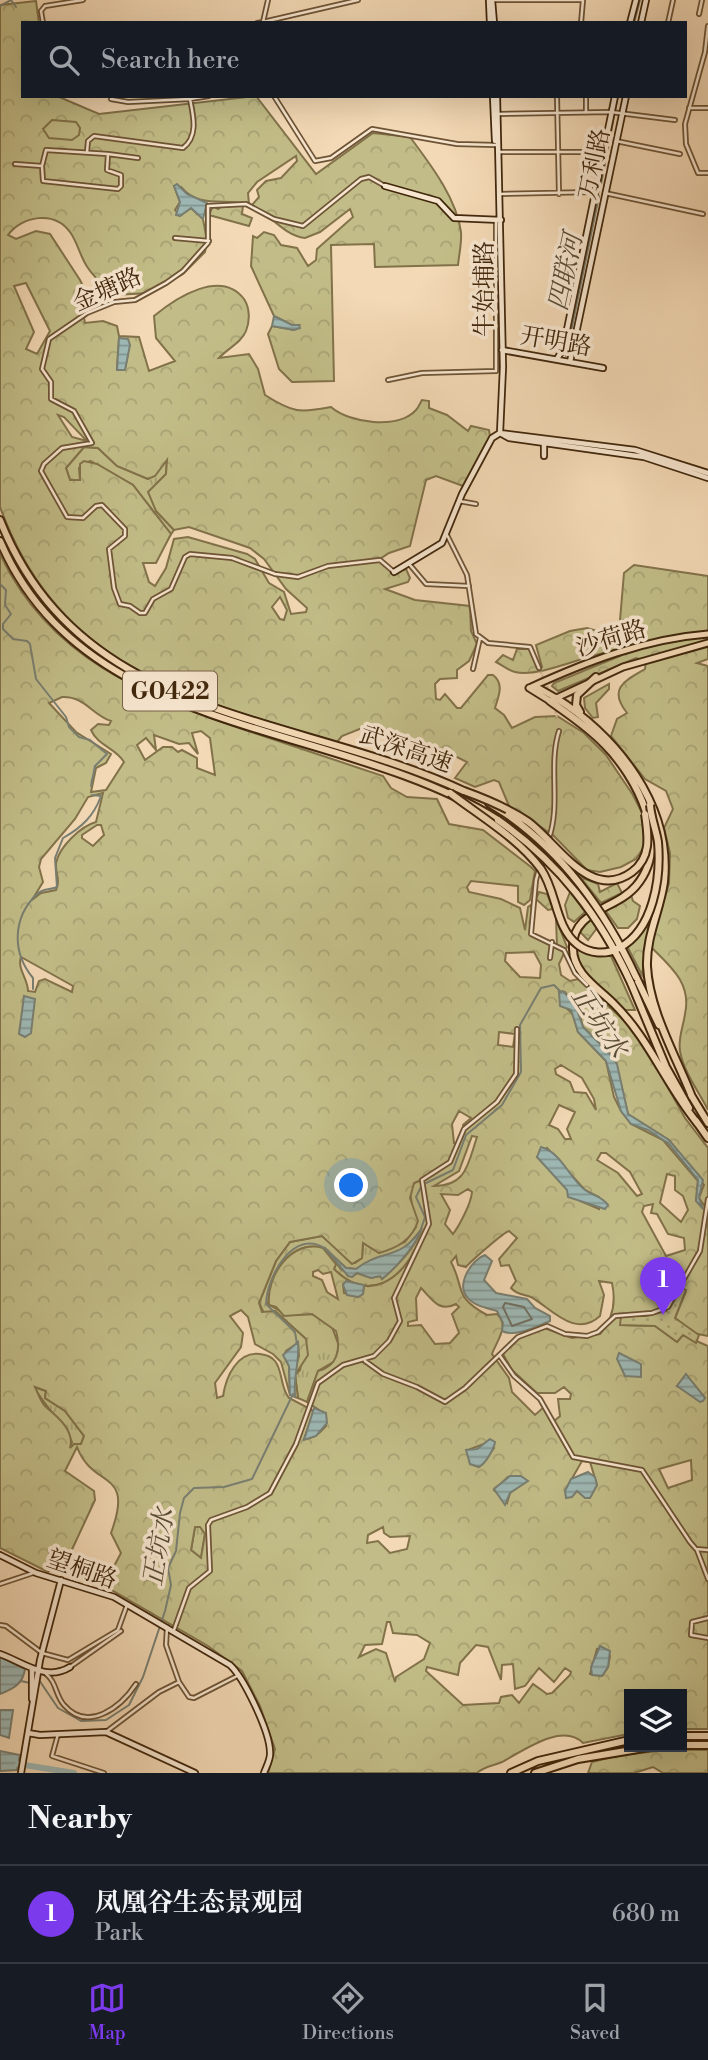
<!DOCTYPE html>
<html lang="en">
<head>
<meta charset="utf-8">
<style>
	:root { --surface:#171b24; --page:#242831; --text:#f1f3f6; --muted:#9ea1a6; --line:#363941; --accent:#7c3aed }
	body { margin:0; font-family:"Libre Bodoni","Noto Serif SC",serif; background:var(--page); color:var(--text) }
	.controls { position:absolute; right:21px; bottom:21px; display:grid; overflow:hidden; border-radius:0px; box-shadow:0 7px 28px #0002 }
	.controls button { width:63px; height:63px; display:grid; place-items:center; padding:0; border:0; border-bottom:2px solid var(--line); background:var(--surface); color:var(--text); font:35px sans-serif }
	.you { position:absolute; left:352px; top:1186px; width:24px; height:24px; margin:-18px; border:5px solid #fff; border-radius:50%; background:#1a73e8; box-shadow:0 0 0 10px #1a73e833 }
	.badge { display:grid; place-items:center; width:46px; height:46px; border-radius:50%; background:var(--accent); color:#fff; font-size:23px; font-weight:700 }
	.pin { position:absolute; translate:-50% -58px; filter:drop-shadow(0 2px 4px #0008) }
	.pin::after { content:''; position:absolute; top:37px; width:24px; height:21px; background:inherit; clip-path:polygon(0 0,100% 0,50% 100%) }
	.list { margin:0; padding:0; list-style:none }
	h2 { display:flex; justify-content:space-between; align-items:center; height:91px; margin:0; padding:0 28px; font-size:30px }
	h2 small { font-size:23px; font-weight:400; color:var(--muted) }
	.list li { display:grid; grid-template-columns:46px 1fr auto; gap:21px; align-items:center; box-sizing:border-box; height:98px; padding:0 28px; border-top:2px solid var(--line) }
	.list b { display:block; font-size:26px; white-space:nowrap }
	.list p { margin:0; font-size:23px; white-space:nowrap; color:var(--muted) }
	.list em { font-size:23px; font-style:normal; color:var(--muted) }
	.icon { flex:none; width:38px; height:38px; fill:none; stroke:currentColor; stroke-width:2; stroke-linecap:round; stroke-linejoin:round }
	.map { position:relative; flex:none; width:708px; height:1773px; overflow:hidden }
	.search { position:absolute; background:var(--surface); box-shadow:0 7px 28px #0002; left:21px; right:21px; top:21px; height:77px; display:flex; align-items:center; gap:18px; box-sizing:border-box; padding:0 24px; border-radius:0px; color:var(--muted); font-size:26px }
	.sheet { height:189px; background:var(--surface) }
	nav { display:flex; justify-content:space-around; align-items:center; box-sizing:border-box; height:98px; border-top:2px solid var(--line); background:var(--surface); font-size:19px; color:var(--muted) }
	nav a { display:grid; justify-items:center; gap:4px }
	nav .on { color:var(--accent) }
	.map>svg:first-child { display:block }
</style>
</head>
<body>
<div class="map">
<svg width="708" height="1773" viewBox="0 0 708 1773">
	<defs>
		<pattern id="grass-tufts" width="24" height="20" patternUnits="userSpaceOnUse" patternTransform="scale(1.75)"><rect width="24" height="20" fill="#c2bd88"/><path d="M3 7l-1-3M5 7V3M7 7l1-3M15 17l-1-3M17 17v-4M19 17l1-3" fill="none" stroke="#a8a274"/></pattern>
		<pattern id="forest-crowns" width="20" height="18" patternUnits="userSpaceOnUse" patternTransform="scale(1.75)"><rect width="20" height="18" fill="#c2bd88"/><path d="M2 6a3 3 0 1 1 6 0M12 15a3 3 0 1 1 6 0" fill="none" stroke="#a8a274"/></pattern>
		<pattern id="garden-dots" width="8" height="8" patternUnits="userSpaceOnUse" patternTransform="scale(1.75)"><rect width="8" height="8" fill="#c2bd88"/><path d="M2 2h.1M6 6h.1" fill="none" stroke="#a8a274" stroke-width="1.8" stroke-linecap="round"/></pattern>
		<pattern id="water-rules" width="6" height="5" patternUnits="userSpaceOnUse" patternTransform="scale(1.75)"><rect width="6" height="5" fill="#9eb9b6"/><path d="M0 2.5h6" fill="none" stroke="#829692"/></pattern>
	</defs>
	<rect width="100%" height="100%" fill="#f3d9b5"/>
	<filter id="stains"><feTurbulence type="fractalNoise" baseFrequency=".00286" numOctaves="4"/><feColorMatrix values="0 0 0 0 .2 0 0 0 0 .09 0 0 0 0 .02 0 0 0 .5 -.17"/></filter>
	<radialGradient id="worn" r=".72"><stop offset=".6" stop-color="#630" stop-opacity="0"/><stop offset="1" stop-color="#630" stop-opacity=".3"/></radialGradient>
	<path fill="url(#grass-tufts)" stroke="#82724a" stroke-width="2" fill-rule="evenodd" d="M84,447L98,448L117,466L148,479L167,460L166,474L156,485V511L174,530L171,534L133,485L90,461L79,468L80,481L70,480L66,468Z
		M421,1180C423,1192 430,1210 428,1223C428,1229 422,1237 419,1243C401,1280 369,1304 334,1269L336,1264L323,1248C290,1239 270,1275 268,1304L287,1315L312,1314L332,1327L339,1346L335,1361L318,1371L307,1402L298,1398L295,1375L300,1370L306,1339L275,1311L264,1313L259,1303L276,1261L290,1242L322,1236L355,1263L362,1258L363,1243L379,1253L405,1242L416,1227L410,1193L414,1183ZM421,1230C417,1246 396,1267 382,1279L380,1276L371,1278L357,1273L352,1277L341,1269L324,1248L346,1268L356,1269L372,1260L405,1249Z
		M34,1387L46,1391L45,1398L65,1411L84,1436L81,1444L70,1448L72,1442C61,1420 46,1408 34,1387Z
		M195,1527H201L205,1534L201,1558L191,1550Z"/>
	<path fill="url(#forest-crowns)" stroke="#82724a" stroke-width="2" fill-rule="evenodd" d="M36,1L39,23H23V96H57L99,114L256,96L316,174L373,133L410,137C430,164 456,197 461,232C462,242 459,255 458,265L375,267L374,244L331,245L334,381L292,382L279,369L268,334L272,326L294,330L299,325H292L274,316L251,266L253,236L257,238L264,232L274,235L281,245L297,248L308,266L316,260L317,249L353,217L350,209L320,232L305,238C283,235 270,214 252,205L259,197L257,190L266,181L281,178L297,161L296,156L257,182L248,193L249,204C224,198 199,209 181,187L174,186L180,202L175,210L180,216L191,208L203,219L207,241L205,252L183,274L149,293L115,295C105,286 95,279 88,268C80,257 78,243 70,232C54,210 22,216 8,235L16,239L36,231L50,234L80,280L94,308L84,318L85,323L103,321L117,326L119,336L139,337L149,371L175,361L156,338L154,316C177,297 221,269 244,299C250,308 250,321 246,331C241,343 228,348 219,358L249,354L258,369L265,395C293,413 300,413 331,407C349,423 398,430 416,410C419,407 420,403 422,400L429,401V408L447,415L468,431L471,426L489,430L490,436L463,486L436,476L426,480L410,546L389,553L380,559L392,573L406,569L410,578L408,582L385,589L415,600L470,606L471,631L477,644L469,661L457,670V678L440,679L435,684L436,699L440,700L445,694L457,708H461L488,675H493C505,684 498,697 495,708L504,715L512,728L535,717L557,716L584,733L606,755L633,795L643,815L645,845L636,859L621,867L600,872L587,870L553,835L509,806L499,782L494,780L475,787L455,778L467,762L439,748L395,739L367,726L342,736L337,742C187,698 59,668 0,507V5ZM26,283L50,331L37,354L26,349L34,332L14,286ZM119,338L128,354L125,369H117ZM58,415L64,417L87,441L72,437ZM84,447L98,448L117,466L148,479L155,476L167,460L166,474L148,492L156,511L174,530L189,527L250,548L264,559L286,589L307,608L306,612L291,614L284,592L269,583L255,559L247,554L188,537L174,539L166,568L155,586L149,582L143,563H156L171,534L133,485L97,464L84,461L80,464V480H70L66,468ZM280,597L287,610L284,620L280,619L272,607Z
		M224,205H243L242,214L252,218L249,226L209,215L213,206L218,209Z
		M0,554C49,659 144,695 245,730C291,745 337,761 383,776L391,788L407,797L437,799L449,824L483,830L531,867L535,871L530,900L524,905L518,902V886L471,881L467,887L469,892L501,899L520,908L525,930L528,907L531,905L533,918L530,935L557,946L556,919L567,947L559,964L561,975L570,981L578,979L636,1031L685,1118L708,1148V1336L693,1333L675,1318L686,1291L666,1311L621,1325L655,1326L677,1342L683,1335L708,1346V1729H682V1694H629V1734L583,1743C562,1722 523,1751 502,1762C493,1766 484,1766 477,1773H268L275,1749L260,1706L242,1671L208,1646L110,1589L114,1578L112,1570L121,1553L111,1533C135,1468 93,1490 77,1447L65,1471L94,1491L95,1500L69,1556L48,1572L0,1548ZM62,697C85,696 92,715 111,721L109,725L98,724L91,730C98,746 116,748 124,762L106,790L91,792L96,768L106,763L111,754L76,732L49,703ZM201,731L210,738L215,775L197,768V758L182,750L178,752L172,747H163L145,760L137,745L146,738L156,750L154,735L179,744L189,743L198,754L192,733ZM103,793L96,822C81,826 59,847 56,863C55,873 61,880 56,890L41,893L32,900L43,882L39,867L41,859L75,819L88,797ZM97,825H101L104,835L93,846L82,838V835ZM534,952L541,965L540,978L520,977L505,961L506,953ZM21,957L73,986L72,992L45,979L39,981L35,992L28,991C28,979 17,969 21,957ZM559,992H565L579,1012L583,1027L609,1053L616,1064L628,1114L669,1140L704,1185L699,1198L704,1205L696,1201L698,1181L663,1140L631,1124L621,1111L614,1097L606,1061L578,1032L573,1014L565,1007ZM499,1032L515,1034L513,1047L498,1045ZM561,1065L582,1078L594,1099L596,1110L586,1093L574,1092L570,1082L556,1074L555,1069ZM559,1105L575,1112L567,1129L571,1139H565L558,1129L549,1125ZM459,1111L471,1118L463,1125V1133L457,1143H454L452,1124ZM472,1136L477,1137C468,1163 467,1186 434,1186L459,1171ZM547,1148L585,1190L599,1197V1209L580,1201L537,1157ZM601,1153H606L630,1172L642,1194L637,1196L618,1173L597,1160ZM667,1174L675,1176V1190L683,1196L688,1210L681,1222L660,1203ZM421,1180C423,1193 430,1211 428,1223C428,1229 422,1238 419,1243C401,1280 369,1304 334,1269L336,1264L323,1248C291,1239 266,1276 269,1305L276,1307L284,1316L312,1314L336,1331C341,1349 338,1366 318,1371L307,1402L319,1410L326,1426C320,1433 313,1439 304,1439L314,1411L289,1398C280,1387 283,1371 275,1361C271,1356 266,1355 260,1354C237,1351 226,1377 223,1396L217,1398L215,1383L241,1347L243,1333L230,1316L241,1310L248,1317L255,1344L273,1354L281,1362L290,1395L289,1366L284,1356L286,1351L298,1343L299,1356L293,1377L295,1397L298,1398L295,1375L308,1355L306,1339L275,1311L262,1312L259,1303L276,1261L290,1242L322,1236L352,1264L362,1258L363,1243L379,1253C397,1248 412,1240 418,1221L410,1198L414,1183ZM468,1189L472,1192C471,1204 459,1226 453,1234L445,1224L450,1210L441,1194L458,1195ZM653,1204L651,1213L657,1214L668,1234L684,1238L685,1250L666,1256L642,1212L644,1206ZM509,1231L517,1238L499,1259L501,1266L509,1265L516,1281L511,1288C517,1295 523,1294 531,1297C551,1308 575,1339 600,1316L604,1295L599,1281L612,1283C616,1301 613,1319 600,1334L572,1338L544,1328L518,1338L503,1354L512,1370L537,1393H555L564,1387L571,1394L570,1399H558L560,1416L553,1422L544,1407L535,1415L512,1392L509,1378L492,1354C497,1340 510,1326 497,1314L487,1315C453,1297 465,1288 451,1262L456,1256L458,1265L466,1267C470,1262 504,1232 509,1231ZM318,1270L323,1274L331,1272L338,1299L327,1292L322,1280L313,1276V1272ZM348,1281L364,1286L363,1294L358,1297L344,1293L343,1284ZM421,1288C432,1299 439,1313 456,1304L459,1307L452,1314L459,1333L450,1343L435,1344L421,1325L408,1326V1322L417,1320L416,1298ZM686,1375L705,1398L677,1386ZM35,1387L46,1391L45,1398L65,1411L84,1436L81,1444H74L70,1448C75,1431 58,1417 46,1407C41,1403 38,1393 35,1387ZM486,1443L494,1448L479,1467L470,1464L468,1450ZM691,1460L692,1480L668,1488L659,1469ZM582,1461L590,1462L597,1485L590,1497L581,1492L566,1489ZM508,1477L518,1487L510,1493L507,1503L494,1490ZM195,1527H200L205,1534L201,1558L191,1550ZM383,1527L384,1533L390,1537L410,1536L407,1549L390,1553L378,1541L367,1543L368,1535ZM387,1622H390L393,1633L417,1635L430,1643L424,1659L396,1677L395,1682L386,1653L376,1649L359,1657L365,1645L382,1644ZM476,1645L488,1647L501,1680L502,1665L513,1664L515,1689L525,1686L539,1668L554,1682L565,1668L571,1672L570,1675L552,1693L547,1694L533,1684L519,1703L512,1695L501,1697L499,1703L463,1705L426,1671L427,1667L458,1675L460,1663ZM597,1649L610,1656L608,1667L602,1676L590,1674Z
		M634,565L708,576V659L697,663L708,666V1110C699,1092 683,1071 680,1051C678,1037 683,1028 685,1014C692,983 670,966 650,946L669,883L670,853L664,828L673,809L666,791L645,779L611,736L617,719L627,713C607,688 626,680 645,669L646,661L636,658L558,691L552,686L554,683L620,656L621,653C606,644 545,679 515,672C509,671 502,665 496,662L503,655L513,660L517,649H529L538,669L542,667L536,645L570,631L587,628L614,636L619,632L624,573Z
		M609,684V689L596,703L598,717L593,718L585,708L584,698Z
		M580,877L598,884L600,892L617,883L622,893L601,903Z
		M539,892L547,894L553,909L548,910L536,899Z
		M570,892L585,912L574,922L568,918L565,905Z
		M631,895L633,901L640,906L637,919L628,928H618L605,910Z
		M590,918L597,928L588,940L580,932Z
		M645,925L649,929L642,975L627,946Z
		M575,948L595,955L611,956L635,1010H624C606,990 579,976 575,948Z
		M708,1750V1773H663L653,1767L634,1773H588L592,1762C630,1752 669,1749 708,1750Z"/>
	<path fill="url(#garden-dots)" stroke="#82724a" stroke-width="2" d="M681,1288L686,1290L675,1318L699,1335L696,1343L683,1335L677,1342L655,1326L620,1325L621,1316H646L666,1311Z"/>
	<path fill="#c2bd88" stroke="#82724a" stroke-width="2" d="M52,120L76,122L80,128L79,135L72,140L49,138L43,129Z"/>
	<path fill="url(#water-rules)" stroke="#797f72" stroke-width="2" d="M177,184L187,194L207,203L203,219L191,208L180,216L176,215L180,202L174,186Z
		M274,316L292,325H299L300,328L294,330L272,326Z
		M119,338L128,339L130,345L125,370H117Z
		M563,991L575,1004L583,1027L609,1053L617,1064L628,1114L669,1140L703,1180L699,1198L703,1209L696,1201L698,1180L669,1144L648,1130L631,1124L621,1111L606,1061L578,1032L571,1010L560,1006L559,992Z
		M24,996L35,999L31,1033L25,1037L19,1034Z
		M541,1147C562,1153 569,1178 585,1190C593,1196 602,1196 608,1205L605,1209L568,1197L567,1190L537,1157Z
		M422,1228C417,1244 396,1268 382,1279L380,1276L371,1278L357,1273L352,1277L348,1276L324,1247L346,1268L356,1269C381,1249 401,1261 422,1228Z
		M485,1255L492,1261L484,1280L496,1293L527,1299L535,1308L550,1316V1321C537,1326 515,1338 502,1331L503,1323L497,1311C487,1308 474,1306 467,1297C456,1284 472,1259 485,1255Z
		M346,1281L364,1285L363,1294L358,1297L347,1295L343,1285Z
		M298,1342C300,1361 293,1377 295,1397L290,1395L289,1366L283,1355Z
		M619,1353L641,1364V1377L625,1376L617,1359Z
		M686,1374L705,1398L703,1401L700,1402L677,1386Z
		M314,1408L326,1413L327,1423L316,1436L304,1440Z
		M490,1439L495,1442C494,1449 486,1463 479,1467L470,1464L466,1450L477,1449Z
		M588,1472L595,1477L597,1485L590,1498H585L577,1491L572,1497L566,1498L565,1491L571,1479Z
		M510,1476H521L528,1481L510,1493L505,1505L494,1489Z
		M600,1646L610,1651L608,1667L602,1676L592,1675L591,1667Z
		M0,1657L25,1669C23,1684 13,1689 0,1694Z
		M0,1710H13L9,1738L0,1735Z
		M0,1751L20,1755L17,1770L0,1771Z"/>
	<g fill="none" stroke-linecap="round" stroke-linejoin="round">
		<path stroke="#707061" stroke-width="2" d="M505,1303L524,1307L532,1319L512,1326L503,1307Z"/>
		<path stroke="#797f72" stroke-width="2" d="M0,6L11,0L16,7
			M634,23L640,0
			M615,110L618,96
			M610,137L614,116
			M600,189L609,142
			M566,356L599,196
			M0,584L6,590L5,605L11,614L3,624V629L13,639L27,641L30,644L36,679L66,717L69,727L79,737L90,740L107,754L95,766L91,786
			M33,989V978C12,953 12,918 37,894C43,888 51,890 57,887L55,858L63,838C81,828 94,816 101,796L92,795
			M426,1183L453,1170L466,1135L502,1105L521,1072L520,1025L541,988L554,985L561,992
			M421,1187L416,1197L425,1217L421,1229
			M297,1344L295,1332L266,1304C267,1277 293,1227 326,1249
			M39,1680L58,1708L81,1721L106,1720L129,1705L143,1677L165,1611L171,1585L168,1568L176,1551L180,1513L184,1498L194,1488L224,1487L252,1479L293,1394
			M21,1681L30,1683"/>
		<path stroke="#9eb9b6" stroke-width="6" d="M18,1764L74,1773"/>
		<path stroke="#cfb593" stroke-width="2.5" stroke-dasharray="2.5 1.5" stroke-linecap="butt" d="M539,668L549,691
			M555,707L559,731"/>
		<defs>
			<path id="street" d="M492,0H583L581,23
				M699,14L702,0
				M263,22L358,0
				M43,23L41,11L45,6L83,0
				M257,23L263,22L268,0
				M668,23L673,0
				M708,26L705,52L685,124L686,144L698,173H708
				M274,96L315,161L331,158L372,129L457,144L496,145
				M557,96L559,194
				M586,96V113
				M111,99L128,102L190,99
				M689,108H708
				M497,114L611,112L675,120
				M616,141L680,154
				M87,152L88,141L94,136L183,148C199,136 193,115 190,99L209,96
				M500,152H602
				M108,154L138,158
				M15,164L42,166L43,181L118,189L121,186V175L107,170L108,154L46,150L42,166
				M385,186L369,177L361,179L303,226L274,219L246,204L208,206V243L183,271L166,283L135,300L114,302L87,313L49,339L42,369L51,382V399L74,411L92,443L62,448L44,464L41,471L67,517L83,518L96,506L102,505L125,529V536L109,549L114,588L120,604L130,606L140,613H145L153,599L171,589L185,557L190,554L232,558L275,574L298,577L328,566L380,560L394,572
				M605,193L703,214
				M499,194L594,192
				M175,238L209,241
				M388,380L422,373L496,371V220
				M459,501L476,504
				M446,533L467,575L476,634L488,643L530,647L539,668
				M410,565L426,584L469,586
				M473,669L480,638
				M549,838C561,804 548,765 559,731
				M545,848L536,880L531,934L564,950L575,973L587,985
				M550,958L552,942
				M500,1356L514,1376L540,1399L573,1457L642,1470L690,1542L696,1549L708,1550
				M365,1361L383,1374L417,1387L445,1402L465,1388L518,1337L547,1326L565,1334L587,1336L598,1332L615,1316L652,1313L668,1307L700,1251L708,1199
				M697,1550L708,1579
				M0,1584L33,1573
				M708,1618L692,1622L691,1635L708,1638
				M0,1625L6,1626L42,1653L68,1660L118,1630L127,1605
				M174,1630L189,1588L210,1571L208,1525L211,1520L247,1507L270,1493L296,1444L318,1383L343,1365L374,1356L389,1341L400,1321L394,1298L429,1224L422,1180L450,1162L464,1129L497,1102L516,1074L517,1029
				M70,1667L121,1631
				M45,1673C57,1682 55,1695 64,1705C88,1733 121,1707 136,1684
				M179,1682L189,1697L194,1698L239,1675
				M106,1732L159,1692L179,1682L166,1645L167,1627
				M58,1734L52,1756L104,1773"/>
			<path id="secondary" d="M489,0L490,23
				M492,0L494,23
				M630,23L636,0
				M641,23L646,0
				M493,96L495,141
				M497,96L503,367L500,433
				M385,186L438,201L454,218L501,220
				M502,350L603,368
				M557,359L563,349L615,96
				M570,362L626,96
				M500,433L509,438L644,457L708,478
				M500,433L635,450L708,473
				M544,456V442
				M394,572L442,543L462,494L492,438L500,433
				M0,1555L36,1573L114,1597L230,1665C244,1678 270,1732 270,1752C271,1759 266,1767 264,1773
				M0,1654C23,1662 46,1682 70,1667
				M32,1699V1669
				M28,1733L40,1735L106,1732L195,1773
				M21,1773L40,1660L61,1580"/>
			<path id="primary" d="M535,686L556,698
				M529,688L550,701L623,667L708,643
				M529,688C586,662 644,639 708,634"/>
			<path id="highway" d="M0,520C81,724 296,712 466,792
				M0,541C86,741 338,719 498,820
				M556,698C617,737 672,805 664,882C660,911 646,936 647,966C649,1010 676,1056 692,1097
				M550,701C569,715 588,727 604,744C637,777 672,844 636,886C616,910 571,910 573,949C573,973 598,988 613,1003C649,1038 666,1085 698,1124
				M580,712L576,705L577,695L596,677
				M489,803L508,815
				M636,977L659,1025
				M631,983L666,1067L689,1108
				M691,1095L708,1123
				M696,1121L708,1138
				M682,1736H708
				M682,1745H708
				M511,1773L538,1761L629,1740
				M535,1773L578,1759L650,1747"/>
		</defs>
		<use href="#street" stroke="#6e5436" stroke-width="6"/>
		<use href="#secondary" stroke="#41270c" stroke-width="8"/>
		<use href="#primary" stroke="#41270c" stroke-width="9"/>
		<use href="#highway" stroke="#41270c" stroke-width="10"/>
		<use href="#street" stroke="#f7e6cf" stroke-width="2.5"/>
		<use href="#secondary" stroke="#f7e6cf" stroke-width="4.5"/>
		<use href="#primary" stroke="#f3d9b5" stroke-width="5"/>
		<use href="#highway" stroke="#f3d9b5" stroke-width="6"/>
		<defs>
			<path id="highway-bridge" d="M464,791C486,799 508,808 527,821C556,841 590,903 632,872C652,857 648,835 645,814
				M450,793C480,816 518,838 541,869C557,892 555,928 578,945C590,954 606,955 619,948C654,930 661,877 658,842C656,829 651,818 650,805
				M508,815C566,856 606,913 636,977
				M498,820C559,863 600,916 631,983"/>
		</defs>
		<use href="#highway-bridge" stroke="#41270c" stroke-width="10" stroke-linecap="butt"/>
		<use href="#highway-bridge" stroke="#f3d9b5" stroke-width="6"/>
	</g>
	<g text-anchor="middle" stroke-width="7" stroke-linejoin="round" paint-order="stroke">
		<rect fill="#f7e6cf" stroke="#786046" stroke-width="2" x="123" y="671.5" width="94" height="39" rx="5"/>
		<g font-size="23" font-weight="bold" fill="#41270c">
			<text x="170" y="699">G0422</text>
		</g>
		<g font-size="24" fill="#41270c" stroke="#f7e6cf">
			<text transform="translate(594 164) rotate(-78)" y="8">万利路</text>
			<text transform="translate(107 289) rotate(-24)" y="8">金塘路</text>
			<text transform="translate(484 289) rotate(-90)" y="8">牛始埔路</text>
			<text transform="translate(556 341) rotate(10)" y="8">开明路</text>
			<text transform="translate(611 638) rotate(-17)" y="8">沙荷路</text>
			<text transform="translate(406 749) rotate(19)" y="8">武深高速</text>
			<text transform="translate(82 1569) rotate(19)" y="8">望桐路</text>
		</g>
		<g font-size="26" font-style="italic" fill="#584c36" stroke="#f7e6cf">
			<text transform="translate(565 272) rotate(-78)" y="9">四联河</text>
			<text transform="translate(600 1022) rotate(56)" y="9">正坑水</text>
			<text transform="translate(158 1547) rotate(-81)" y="9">正坑水</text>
		</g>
	</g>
	<rect width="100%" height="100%" filter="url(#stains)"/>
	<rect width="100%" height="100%" fill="url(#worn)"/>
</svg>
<div class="controls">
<button><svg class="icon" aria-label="layers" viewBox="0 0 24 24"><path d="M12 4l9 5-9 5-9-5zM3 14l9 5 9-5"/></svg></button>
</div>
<div class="you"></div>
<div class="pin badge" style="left:663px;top:1315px">1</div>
<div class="search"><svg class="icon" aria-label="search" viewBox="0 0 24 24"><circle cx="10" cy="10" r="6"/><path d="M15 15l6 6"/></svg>Search here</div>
</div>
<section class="sheet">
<h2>Nearby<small></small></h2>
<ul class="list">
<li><span class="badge">1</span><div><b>凤凰谷生态景观园</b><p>Park</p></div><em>680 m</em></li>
</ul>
</section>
<nav>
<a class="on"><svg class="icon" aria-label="map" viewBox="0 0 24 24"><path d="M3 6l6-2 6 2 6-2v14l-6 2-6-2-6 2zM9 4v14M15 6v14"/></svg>Map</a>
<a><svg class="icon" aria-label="directions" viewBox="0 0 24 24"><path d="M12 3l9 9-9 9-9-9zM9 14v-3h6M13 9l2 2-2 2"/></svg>Directions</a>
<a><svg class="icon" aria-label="saved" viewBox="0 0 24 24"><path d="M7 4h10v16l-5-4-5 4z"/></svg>Saved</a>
</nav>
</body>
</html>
